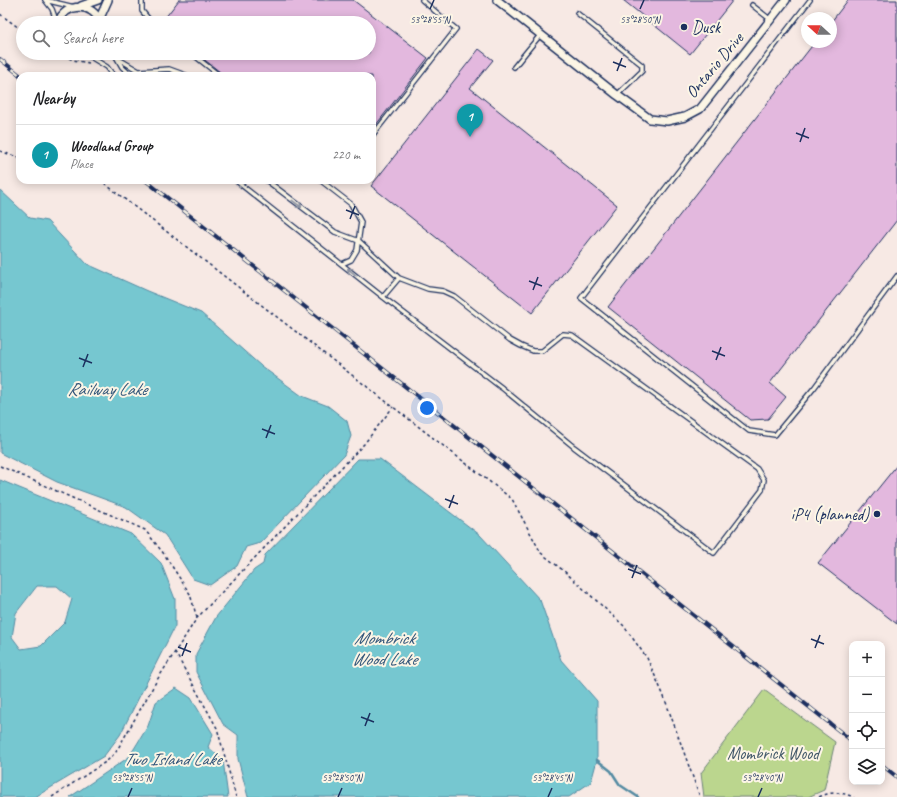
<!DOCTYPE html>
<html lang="en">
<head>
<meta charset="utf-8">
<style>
	:root { --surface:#fff; --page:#f2f2f2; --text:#202124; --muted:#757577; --line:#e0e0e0; --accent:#0f766e }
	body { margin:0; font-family:Caveat,sans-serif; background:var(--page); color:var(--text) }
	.controls { position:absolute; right:12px; bottom:12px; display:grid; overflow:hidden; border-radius:8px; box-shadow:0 2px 10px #0003 }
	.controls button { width:36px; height:36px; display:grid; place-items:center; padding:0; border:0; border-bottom:1px solid var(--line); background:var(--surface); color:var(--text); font:20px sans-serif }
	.compass { position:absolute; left:801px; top:12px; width:36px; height:36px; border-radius:50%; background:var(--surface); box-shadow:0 2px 10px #0003; rotate:291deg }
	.you { position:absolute; left:427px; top:408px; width:14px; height:14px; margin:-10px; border:3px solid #fff; border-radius:50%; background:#1a73e8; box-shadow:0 0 0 6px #1a73e833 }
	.badge { display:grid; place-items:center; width:26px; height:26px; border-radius:50%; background:var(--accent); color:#fff; font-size:13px; font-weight:700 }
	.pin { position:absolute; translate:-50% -33px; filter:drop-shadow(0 1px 2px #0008) }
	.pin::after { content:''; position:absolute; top:21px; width:14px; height:12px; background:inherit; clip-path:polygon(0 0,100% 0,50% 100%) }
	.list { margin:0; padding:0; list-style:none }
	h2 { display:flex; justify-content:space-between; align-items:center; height:52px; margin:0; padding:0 16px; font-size:17px }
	h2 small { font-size:13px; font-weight:400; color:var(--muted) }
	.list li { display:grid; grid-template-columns:26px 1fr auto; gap:12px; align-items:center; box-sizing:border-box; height:60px; padding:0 16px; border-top:1px solid var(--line) }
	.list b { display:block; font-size:15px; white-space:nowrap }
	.list p { margin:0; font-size:13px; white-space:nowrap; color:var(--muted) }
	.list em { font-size:13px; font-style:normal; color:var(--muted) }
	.icon { flex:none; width:22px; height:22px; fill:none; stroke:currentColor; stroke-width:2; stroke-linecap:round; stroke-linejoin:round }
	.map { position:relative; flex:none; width:897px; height:797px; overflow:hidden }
	.search { position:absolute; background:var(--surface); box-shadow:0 2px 10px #0003; left:16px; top:16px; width:360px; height:44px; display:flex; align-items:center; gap:10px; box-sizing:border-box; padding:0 14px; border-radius:22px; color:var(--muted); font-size:15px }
	.panel { position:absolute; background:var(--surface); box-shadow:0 2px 10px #0003; left:16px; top:72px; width:360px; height:112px; border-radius:12px }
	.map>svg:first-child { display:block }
</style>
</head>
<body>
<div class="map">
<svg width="897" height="797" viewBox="0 0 897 797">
	<rect width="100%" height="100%" fill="#f7e9e4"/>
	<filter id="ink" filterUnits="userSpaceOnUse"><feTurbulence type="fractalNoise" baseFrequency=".025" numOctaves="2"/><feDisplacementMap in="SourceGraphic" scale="8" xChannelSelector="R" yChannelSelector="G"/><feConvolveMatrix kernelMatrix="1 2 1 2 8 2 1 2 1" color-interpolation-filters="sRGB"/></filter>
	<g filter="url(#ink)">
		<path fill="#bbd68e" stroke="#6b8276" d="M764,690L835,742L824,790L808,797H704L701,773Z"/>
		<path fill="#76c7d0" stroke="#528aa2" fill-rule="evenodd" d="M0,190L30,218L47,221L87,264L147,291L201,313L261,366L302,396L328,406L347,421L351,436L344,455L260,543L246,547L237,566L210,585L193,579L165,535L126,507L57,482L0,453Z
			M358,459H380L480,535L540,600L561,660L597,701V760L591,782L569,797H248L238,759V735L223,724L196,672V654L216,617L254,570L263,564L265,555Z
			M0,480L131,534L161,563L175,599V626L120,735L104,756L35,797H0ZM37,586H57L72,599L65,622L41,646L21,649L12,637L16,613Z
			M176,688L191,698L213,734L208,747L223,760L228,797H70L129,757L148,726L156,702Z"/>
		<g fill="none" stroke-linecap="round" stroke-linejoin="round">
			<path stroke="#528aa2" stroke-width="2.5" d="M597,760L611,771L620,785L638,797"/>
		</g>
		<path fill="#e3b8de" stroke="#1b2f5e" d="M179,0H353L428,58L372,130V76H225L196,53H369V23H161Z
			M623,0H733L690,54Z
			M848,0H897V220L770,383L786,397L768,419L750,420L608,307L815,42H831V22Z
			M479,49L493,60L470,88L617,205L532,313L371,186Z
			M897,465V624L818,563Z"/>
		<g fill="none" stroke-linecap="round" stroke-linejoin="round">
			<defs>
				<path id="lane" d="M142,0V11L152,23
					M810,0L581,298L749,431L775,435L814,388L897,276
					M752,5L771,20
					M577,13L642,65V71L617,95
					M57,23L52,9L45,0L74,7
					M84,53L107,67L114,76
					M114,53L122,67L132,76
					M191,53L220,76
					M117,58L139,71L169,69L188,76
					M514,67L541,34
					M372,136L456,29L422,0
					M235,180L383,297L502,388L574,447L714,553L762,490L764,480L757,469L572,335L563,334L542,351H533L521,346L510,340L454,296L443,291L428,289L399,278L359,241L335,232L266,180
					M320,180L351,204L361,222L357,250L351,260L342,264
					M383,297L399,278"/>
				<path id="street" d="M497,0L617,95L650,119L667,121L685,117L700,109L786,0
					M81,6L98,0
					M99,20L108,0
					M58,23C65,2 94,2 100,23"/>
			</defs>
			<use href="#lane" stroke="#1b2f5e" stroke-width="6"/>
			<use href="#street" stroke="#1b2f5e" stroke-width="10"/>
			<path stroke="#1b2f5e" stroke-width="1.5" stroke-dasharray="3 3" stroke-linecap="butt" d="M0,14L23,31
				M58,53L73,60L89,63
				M0,151L20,158
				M100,180L512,499L541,553L564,571L623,625L647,658L663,694L700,797
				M0,466L145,530L164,554L190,594L197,618
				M175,652L217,728L236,797
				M52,797L107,761L116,752L157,680L197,618L364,444L393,407
				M819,797C832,791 841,792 854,797"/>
			<use href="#lane" stroke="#fcf5e5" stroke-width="3.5"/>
			<use href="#street" stroke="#fcf5e5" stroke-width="7"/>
			<defs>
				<path id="rail" d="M0,59L21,76
					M145,180L852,741
					M882,765L897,777"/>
			</defs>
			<use href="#rail" stroke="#1b2f5e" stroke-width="4"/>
			<use href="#rail" stroke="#fcf5e5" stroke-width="2.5" stroke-dasharray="8" stroke-linecap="butt"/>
		</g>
		<defs><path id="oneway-shaft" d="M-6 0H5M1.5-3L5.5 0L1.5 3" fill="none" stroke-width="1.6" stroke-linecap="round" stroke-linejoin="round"/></defs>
		<g stroke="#8c92a2">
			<use href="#oneway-shaft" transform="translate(297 204) rotate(37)"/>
			<use href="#oneway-shaft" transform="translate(352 272) rotate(-141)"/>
		</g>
	</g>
	<path fill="none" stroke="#1b2f5e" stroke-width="1.5" d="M430,9L434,0M640,9L644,0M613,62L626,67M617,71L622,58M796,133L809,138M800,142L805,128M346,210L359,215M350,219L355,206M529,281L542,286M533,290L538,277M712,351L725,356M79,358L92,363M716,360L721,347M83,367L88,354M262,429L275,434M266,438L271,425M445,499L458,504M449,508L454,495M628,569L641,574M632,578L637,565M811,639L824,644M178,647L191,652M815,648L820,635M182,656L187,643M361,717L374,722M365,726L370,713M128,797L132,788M338,797L342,788M548,797L552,788M758,797L762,788"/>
	<g fill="#1b2f5e" stroke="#fcf5e5" stroke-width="1.5">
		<circle cx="684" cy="27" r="4"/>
		<circle cx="877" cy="514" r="4"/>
	</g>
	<g text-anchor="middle" stroke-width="4" stroke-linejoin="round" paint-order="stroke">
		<g font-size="17" fill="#1b2f5e" stroke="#fcf5e5" text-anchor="start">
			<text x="692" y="33">Dusk</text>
			<text x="869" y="520" text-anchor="end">iP4 (planned)</text>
		</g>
		<g font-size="17" fill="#1b2f5e" stroke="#fcf5e5">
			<text transform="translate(714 65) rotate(-50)" y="6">Ontario Drive</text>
		</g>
		<g font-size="17" fill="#43596a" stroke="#fcf5e5">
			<text x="773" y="759">Mombrick Wood</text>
		</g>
		<g font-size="18" font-style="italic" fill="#32557a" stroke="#fcf5e5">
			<text x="107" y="395">Railway Lake</text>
			<text x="384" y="644">Mombrick<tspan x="384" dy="21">Wood Lake</tspan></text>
			<text x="172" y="765">Two Island Lake</text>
		</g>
	</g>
	<g font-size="10" text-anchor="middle" fill="#1b2f5e" stroke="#fcf5e5" stroke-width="4" stroke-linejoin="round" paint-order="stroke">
		<text x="430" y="23">53°28'55"N</text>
		<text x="640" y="23">53°28'50"N</text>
		<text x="132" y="781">53°28'55"N</text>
		<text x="342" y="781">53°28'50"N</text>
		<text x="552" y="781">53°28'45"N</text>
		<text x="762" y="781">53°28'40"N</text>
	</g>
</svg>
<div class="controls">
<button>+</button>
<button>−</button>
<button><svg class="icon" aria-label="locate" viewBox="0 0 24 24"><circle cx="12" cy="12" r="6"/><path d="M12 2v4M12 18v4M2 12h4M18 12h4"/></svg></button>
<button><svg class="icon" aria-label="layers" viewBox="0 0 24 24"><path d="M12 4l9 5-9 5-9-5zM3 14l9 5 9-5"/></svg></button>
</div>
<svg class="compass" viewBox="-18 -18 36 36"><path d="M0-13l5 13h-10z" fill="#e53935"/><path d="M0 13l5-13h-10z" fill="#757577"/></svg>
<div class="you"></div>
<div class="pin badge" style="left:470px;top:137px;background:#0f9aa8">1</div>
<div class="search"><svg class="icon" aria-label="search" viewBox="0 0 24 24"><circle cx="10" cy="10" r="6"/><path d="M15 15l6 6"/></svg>Search here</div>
<section class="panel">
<h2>Nearby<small></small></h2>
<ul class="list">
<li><span class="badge" style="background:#0f9aa8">1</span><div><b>Woodland Group</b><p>Place</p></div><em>220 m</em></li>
</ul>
</section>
</div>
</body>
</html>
